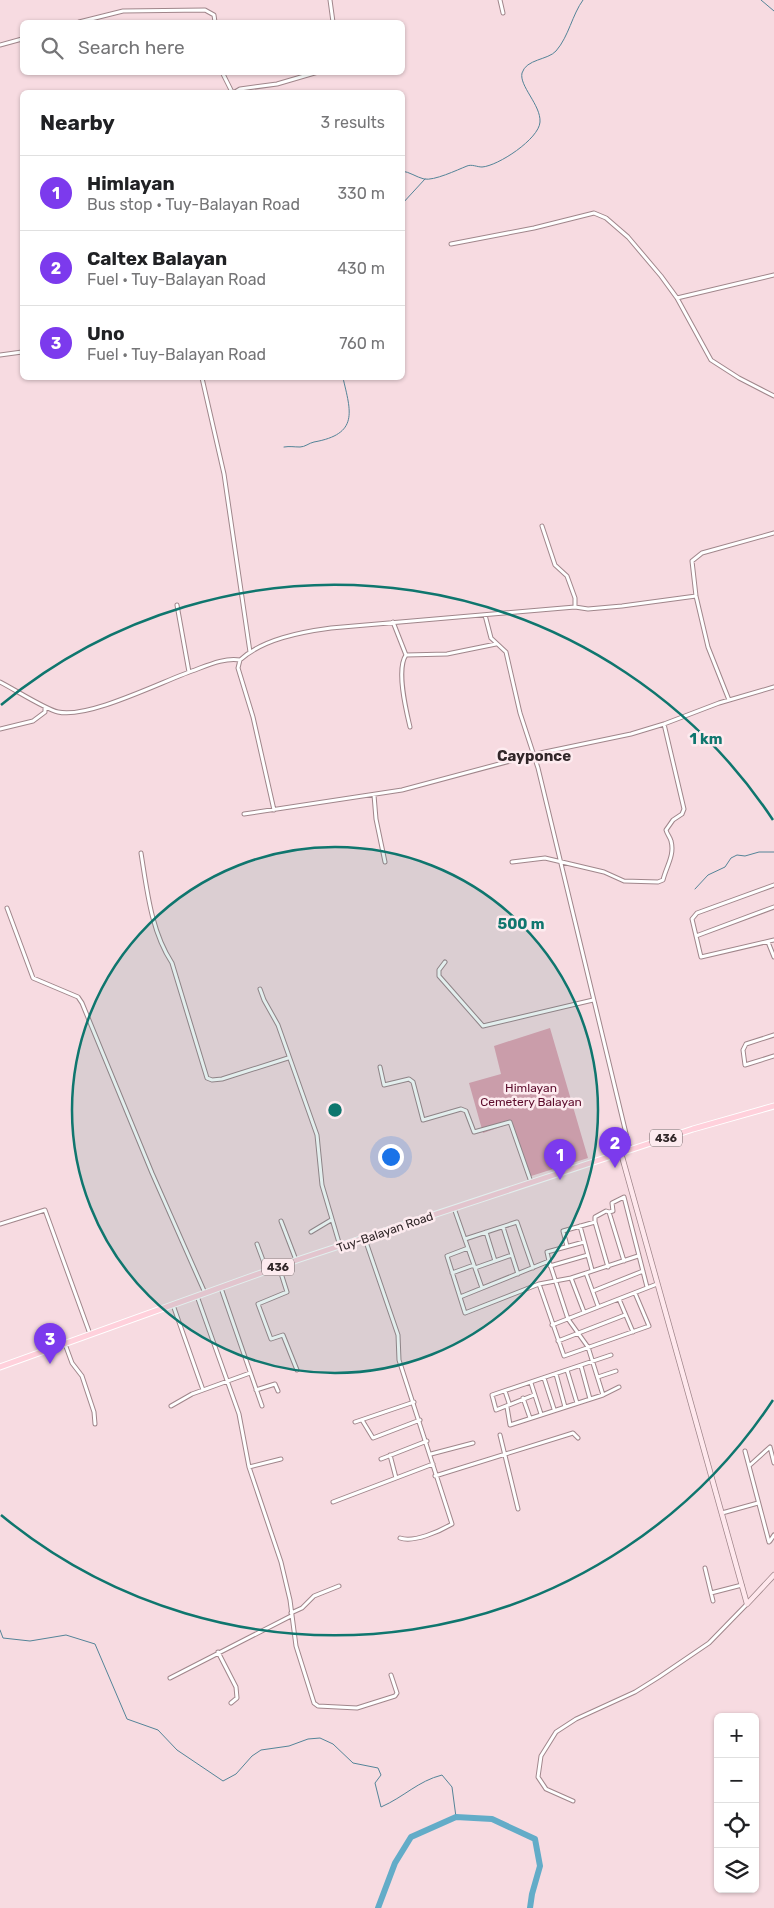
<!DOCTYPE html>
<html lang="en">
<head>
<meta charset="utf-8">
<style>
	:root { --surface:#fff; --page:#f6f6f6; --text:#202124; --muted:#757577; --line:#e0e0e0; --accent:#7c3aed }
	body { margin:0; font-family:Rubik,sans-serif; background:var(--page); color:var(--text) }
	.controls { position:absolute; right:15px; bottom:15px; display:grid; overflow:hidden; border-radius:8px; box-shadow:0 1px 4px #0004 }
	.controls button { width:45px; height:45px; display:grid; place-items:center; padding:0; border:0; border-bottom:1px solid var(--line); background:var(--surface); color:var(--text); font:25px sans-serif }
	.you { position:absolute; left:390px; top:1156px; width:18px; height:18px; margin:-12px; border:4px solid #fff; border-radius:50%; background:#1a73e8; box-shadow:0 0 0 8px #1a73e833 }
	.badge { display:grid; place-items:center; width:32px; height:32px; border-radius:50%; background:var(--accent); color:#fff; font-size:16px; font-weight:700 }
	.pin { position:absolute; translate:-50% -41px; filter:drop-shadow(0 1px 2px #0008) }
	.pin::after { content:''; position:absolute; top:26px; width:18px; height:15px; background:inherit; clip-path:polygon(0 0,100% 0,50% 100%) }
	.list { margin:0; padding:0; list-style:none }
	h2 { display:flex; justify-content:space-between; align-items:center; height:65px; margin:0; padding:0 20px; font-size:21px }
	h2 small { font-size:16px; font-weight:400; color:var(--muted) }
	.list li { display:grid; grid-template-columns:32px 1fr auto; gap:15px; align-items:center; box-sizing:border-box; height:75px; padding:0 20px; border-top:1px solid var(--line) }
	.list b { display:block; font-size:19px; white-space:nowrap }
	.list p { margin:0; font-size:16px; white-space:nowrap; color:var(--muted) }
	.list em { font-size:16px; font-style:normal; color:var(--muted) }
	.icon { flex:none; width:28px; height:28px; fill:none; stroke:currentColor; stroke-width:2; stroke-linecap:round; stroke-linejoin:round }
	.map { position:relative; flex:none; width:774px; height:1908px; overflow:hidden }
	.search { position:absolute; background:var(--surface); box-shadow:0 1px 4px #0004; left:20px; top:20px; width:385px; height:55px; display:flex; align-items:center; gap:12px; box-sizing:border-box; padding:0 18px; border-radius:8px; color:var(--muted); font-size:19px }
	.panel { position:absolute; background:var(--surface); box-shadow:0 1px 4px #0004; left:20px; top:90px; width:385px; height:290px; border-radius:8px }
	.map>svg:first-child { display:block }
</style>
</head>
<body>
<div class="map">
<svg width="774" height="1908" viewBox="0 0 774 1908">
	<rect width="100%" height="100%" fill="#f7dbe1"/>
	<path fill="#e4a3b3" d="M550,1028L588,1158L528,1177L509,1124L483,1133L469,1083L501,1074L494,1046Z"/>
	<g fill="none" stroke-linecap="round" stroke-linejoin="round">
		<path stroke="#548498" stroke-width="1" d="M761,0L774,11
			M402,171C410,172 416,177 424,179C434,181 457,170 467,166C472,164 477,167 482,167C498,166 539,139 540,122C541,105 519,86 522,73C526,59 548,60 556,51C569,36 572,15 583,0
			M402,204L425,179
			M284,447C290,446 294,447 300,447C305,447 309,443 314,442C359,434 351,412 343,378
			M695,889L708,875L725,867L731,858L737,855L745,856L759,852H774
			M0,1630L3,1638L30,1641L66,1635L95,1644L127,1719L158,1730L177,1750L223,1781L236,1774L252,1756L261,1750L289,1746L308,1739L320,1738L333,1744L353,1763L378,1768L381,1775L375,1783L381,1807C404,1797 418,1781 442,1775L452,1787L456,1817"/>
		<path stroke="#63acc8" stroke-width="6" d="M378,1908L395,1863L411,1837L456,1817L492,1819L535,1839L540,1866L532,1894L530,1908"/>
		<defs>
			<path id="street" d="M330,0L333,22
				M500,0L503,13
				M79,22L123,11L205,10L214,15L215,22
				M0,45L22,39
				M222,72L232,92
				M235,92L240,89L277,84L318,72
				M451,244L534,228L594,213L606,218L628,237L661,276L677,298L711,360L739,378L774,396
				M677,298L774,275
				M0,355L22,352
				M202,378L224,474L250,652
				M542,526L555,565L567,576L575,598V607
				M177,605L189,672
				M485,615L491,638L506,652L520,713L538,768L630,1150
				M393,622L406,655
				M0,682C14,689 45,709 58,712C88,719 161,682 192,671C206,666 225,657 240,660
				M729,700L708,647L696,596L692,561L702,553L774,533
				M410,727C406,710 396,669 406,655L447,654L496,644
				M0,729L33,721L45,712V707
				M374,795L376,819L385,862
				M274,810L253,717L238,668L240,660C263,639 301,632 331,628L575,607L588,609L622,606L696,596
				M244,814L402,790L540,753L631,734L664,724L719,703L774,687
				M141,853C147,890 151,931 172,963L207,1078L212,1080L222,1079L288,1058
				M512,862L545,858L604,872L624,881L658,882L663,880C666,867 675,855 671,841C670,837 667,834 666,830L673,820L682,814L684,809L664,724
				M774,885L697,913L692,919L701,957L774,940
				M7,908L33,978L78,997L82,1003L152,1173L205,1293
				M696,936L774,907
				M768,942L774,957
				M445,962L439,970V976L483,1026L593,1000
				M260,989L264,1000L278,1025L317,1135L322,1185L340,1246
				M774,1035L746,1044L743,1050L745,1065L774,1056
				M380,1067L384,1085L409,1079L413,1082L423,1120L461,1109L466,1111L474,1132L510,1122L531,1182
				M454,1208L482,1288
				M609,1212L613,1211L612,1203L624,1197L647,1287
				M281,1221L296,1260
				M0,1224L45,1210L90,1334
				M580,1226L592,1270
				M503,1227L518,1274
				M311,1232L331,1220
				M486,1232L495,1261
				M365,1239L398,1335L399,1360L452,1524C440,1531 414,1543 400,1538
				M465,1239L517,1222L533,1268
				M257,1244L267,1271
				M567,1246L563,1231L595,1222
				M468,1248L447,1256L465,1313L539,1284L571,1278L638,1256
				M549,1261L547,1252L584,1242
				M550,1266L588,1255
				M279,1267L287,1292L258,1304L271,1339L283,1335L297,1370
				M608,1267L595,1222V1217L606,1211L609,1212L624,1261
				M475,1268L512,1255
				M452,1273L474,1265
				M586,1273L598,1306
				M571,1278L584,1312
				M539,1284L564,1356L649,1326L635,1293
				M221,1288L262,1406
				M593,1291L643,1271
				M197,1296L239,1414L249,1467L281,1562L290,1600L296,1646L314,1703L318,1706L357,1708L395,1696L397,1693L391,1675
				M460,1297L549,1261L568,1319L588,1347L603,1395
				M619,1299L633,1332
				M173,1305L203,1390
				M552,1325L657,1284
				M558,1341L625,1315
				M65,1344L72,1363L82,1376L94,1412L95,1424
				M581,1366L590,1399
				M567,1370L577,1403
				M556,1374L565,1407
				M598,1377L616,1371
				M544,1378L554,1409
				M531,1383L541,1414
				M256,1390L275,1384L278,1391
				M505,1391L509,1403
				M534,1395L496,1410L492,1395L611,1355
				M523,1398L530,1418
				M171,1406L192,1394L250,1373
				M507,1407L510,1425L603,1395L619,1387
				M362,1420L373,1438L420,1420
				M355,1422L414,1402
				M500,1435L518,1509
				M745,1451L769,1542
				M431,1454L473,1443
				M390,1455L396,1478
				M381,1459L427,1441
				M749,1466L770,1447L774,1463
				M249,1467L281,1459
				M435,1476L573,1433L578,1438
				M333,1502L433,1464
				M722,1513L758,1503
				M770,1541L774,1535
				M705,1568L713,1601
				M711,1593L742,1585
				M291,1613L302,1608L314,1596L339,1586
				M218,1652L236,1687L237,1698L231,1703
				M170,1678L291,1616
				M573,1801L546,1789L538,1777L541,1756L556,1732L576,1719L635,1692L659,1677L709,1643L747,1604"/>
			<path id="secondary" d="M621,1153L747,1604
				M747,1604L774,1575"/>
			<path id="primary" d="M0,1367L297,1260L693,1129L774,1106"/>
		</defs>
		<use href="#street" stroke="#a0868b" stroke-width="5"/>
		<use href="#secondary" stroke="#a0868b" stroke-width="6"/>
		<use href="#primary" stroke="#fff" stroke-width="7"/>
		<use href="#street" stroke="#fff" stroke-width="3"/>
		<use href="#secondary" stroke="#ffe8ed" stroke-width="4.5"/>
		<use href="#primary" stroke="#ffd1dc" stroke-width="5"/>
	</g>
	<circle cx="335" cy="1110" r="263" fill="#0f766e" fill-opacity=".12"/>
	<g fill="none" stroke="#0f766e" stroke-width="2.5">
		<circle cx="335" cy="1110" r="263"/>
		<path d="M773 1400A525 525 0 0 1 1 1515M1 705A525 525 0 0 1 773 820"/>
	</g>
	<g text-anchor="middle" stroke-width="5" stroke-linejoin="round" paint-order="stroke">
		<g fill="#fdebef" stroke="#6e6264" stroke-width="1">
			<rect x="650" y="1129.5" width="32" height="17" rx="4"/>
			<rect x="262" y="1258.5" width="32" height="17" rx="4"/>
		</g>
		<g font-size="11" font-weight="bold" fill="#312729">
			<text x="666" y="1142">436</text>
			<text x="278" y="1271">436</text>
		</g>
		<g font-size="12" fill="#5c0c2c" stroke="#fdebef">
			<text x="531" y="1092">Himlayan<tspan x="531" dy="14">Cemetery Balayan</tspan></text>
		</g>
		<g font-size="12" fill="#312729" stroke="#fdebef">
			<text transform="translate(385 1232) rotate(-19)" y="4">Tuy-Balayan Road</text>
		</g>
		<g font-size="15" font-weight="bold" fill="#312729" stroke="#fdebef">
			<text x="534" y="761">Cayponce</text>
		</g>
	</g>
	<circle cx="335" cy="1110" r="8" fill="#0f766e" stroke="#fdebef" stroke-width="2.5"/>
	<g font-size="15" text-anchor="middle" font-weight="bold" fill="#0f766e" stroke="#fdebef" stroke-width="5" stroke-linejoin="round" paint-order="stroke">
		<text x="706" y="744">1 km</text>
		<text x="521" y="929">500 m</text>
	</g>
</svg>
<div class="controls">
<button>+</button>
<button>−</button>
<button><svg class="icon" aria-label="locate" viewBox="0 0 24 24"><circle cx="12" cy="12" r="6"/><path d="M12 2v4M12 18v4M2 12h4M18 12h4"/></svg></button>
<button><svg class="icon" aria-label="layers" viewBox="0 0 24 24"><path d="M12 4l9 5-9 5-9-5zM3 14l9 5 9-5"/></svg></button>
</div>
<div class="you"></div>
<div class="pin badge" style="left:560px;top:1180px">1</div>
<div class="pin badge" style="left:615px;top:1168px">2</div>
<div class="pin badge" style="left:50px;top:1364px">3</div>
<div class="search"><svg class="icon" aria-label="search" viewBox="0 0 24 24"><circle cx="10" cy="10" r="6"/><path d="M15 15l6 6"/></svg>Search here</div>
<section class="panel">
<h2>Nearby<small>3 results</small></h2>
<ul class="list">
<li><span class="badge">1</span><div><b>Himlayan</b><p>Bus stop · Tuy-Balayan Road</p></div><em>330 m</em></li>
<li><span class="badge">2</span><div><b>Caltex Balayan</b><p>Fuel · Tuy-Balayan Road</p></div><em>430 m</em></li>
<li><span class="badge">3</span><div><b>Uno</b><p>Fuel · Tuy-Balayan Road</p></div><em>760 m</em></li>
</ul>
</section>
</div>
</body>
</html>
